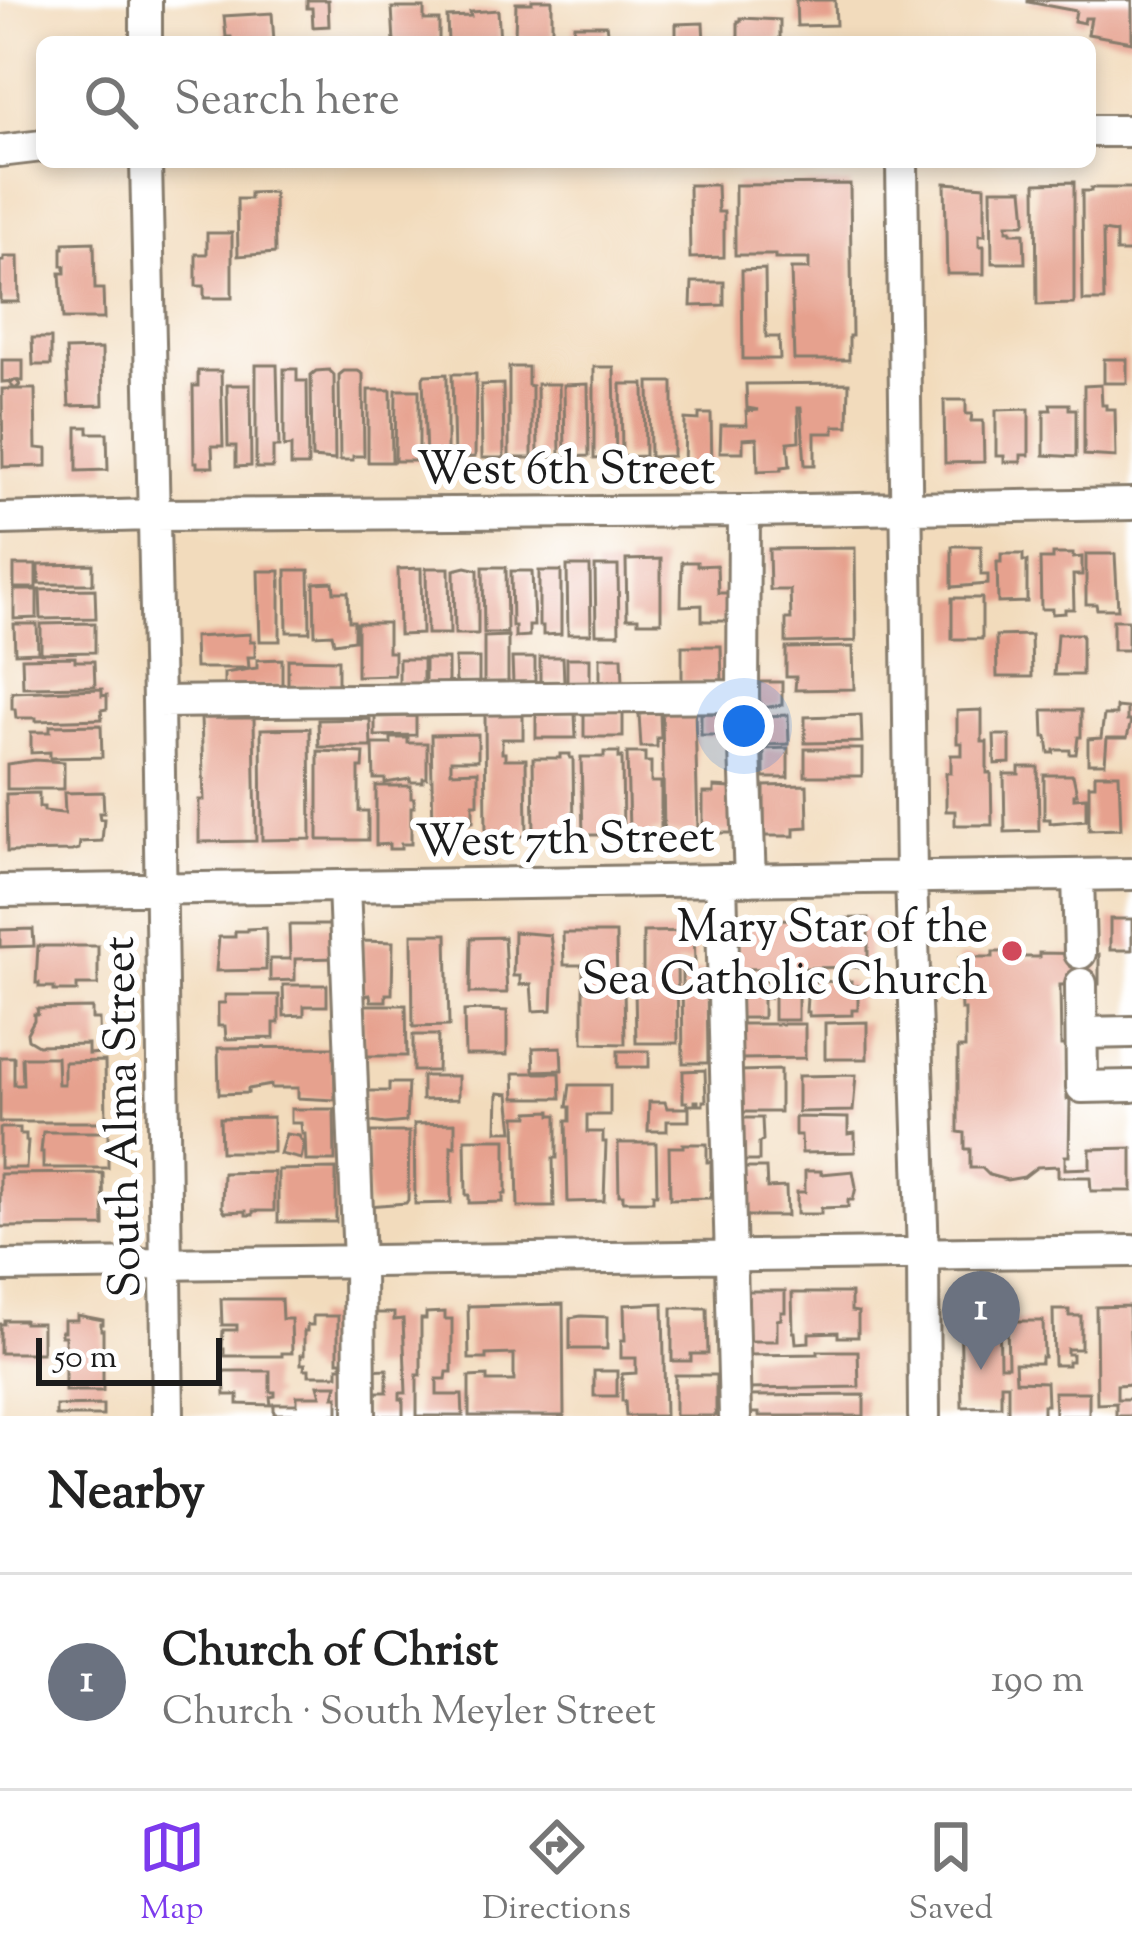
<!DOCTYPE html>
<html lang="en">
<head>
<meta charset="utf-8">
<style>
	:root { --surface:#fff; --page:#f2f2f2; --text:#222; --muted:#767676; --line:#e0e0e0; --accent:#7c3aed }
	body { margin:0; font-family:"Sorts Mill Goudy",serif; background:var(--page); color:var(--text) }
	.scale { position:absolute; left:36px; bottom:30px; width:186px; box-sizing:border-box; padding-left:12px; border:6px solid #1c1c1c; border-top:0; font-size:33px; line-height:42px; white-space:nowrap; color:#1c1c1c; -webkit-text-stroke:9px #fff; paint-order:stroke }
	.you { position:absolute; left:744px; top:726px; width:42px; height:42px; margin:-30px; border:9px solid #fff; border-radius:50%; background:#1a73e8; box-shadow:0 0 0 18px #1a73e833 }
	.badge { display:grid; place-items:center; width:78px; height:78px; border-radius:50%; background:var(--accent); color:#fff; font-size:39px; font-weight:700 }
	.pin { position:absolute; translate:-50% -99px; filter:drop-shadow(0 3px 6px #0008) }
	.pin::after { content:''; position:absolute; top:63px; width:42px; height:36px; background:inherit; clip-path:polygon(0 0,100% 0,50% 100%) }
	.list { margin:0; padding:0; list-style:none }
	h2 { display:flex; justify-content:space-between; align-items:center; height:156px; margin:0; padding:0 48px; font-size:51px }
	h2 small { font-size:39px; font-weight:400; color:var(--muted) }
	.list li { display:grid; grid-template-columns:78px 1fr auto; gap:36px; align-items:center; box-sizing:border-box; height:216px; padding:0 48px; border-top:3px solid var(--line) }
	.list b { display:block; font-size:45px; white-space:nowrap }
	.list p { margin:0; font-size:39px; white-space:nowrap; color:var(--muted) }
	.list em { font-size:39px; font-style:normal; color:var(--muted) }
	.icon { flex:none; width:66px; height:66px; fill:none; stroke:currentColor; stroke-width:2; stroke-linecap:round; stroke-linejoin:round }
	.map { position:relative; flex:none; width:1132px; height:1416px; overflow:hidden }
	.search { position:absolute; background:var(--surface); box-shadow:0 6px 18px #0003; left:36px; right:36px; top:36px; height:132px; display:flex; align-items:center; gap:30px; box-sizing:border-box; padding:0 42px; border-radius:18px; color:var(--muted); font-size:45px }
	.sheet { height:372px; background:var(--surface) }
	nav { display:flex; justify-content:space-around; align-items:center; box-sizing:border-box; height:168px; border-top:3px solid var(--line); background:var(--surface); font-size:33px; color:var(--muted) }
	nav a { display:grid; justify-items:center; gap:6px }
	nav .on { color:var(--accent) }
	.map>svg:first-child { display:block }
</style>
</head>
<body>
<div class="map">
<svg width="1132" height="1416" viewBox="0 0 1132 1416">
	<rect width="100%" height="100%" fill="#fff"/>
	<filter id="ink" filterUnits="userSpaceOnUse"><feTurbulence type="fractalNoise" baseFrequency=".00833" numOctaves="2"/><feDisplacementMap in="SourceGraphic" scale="24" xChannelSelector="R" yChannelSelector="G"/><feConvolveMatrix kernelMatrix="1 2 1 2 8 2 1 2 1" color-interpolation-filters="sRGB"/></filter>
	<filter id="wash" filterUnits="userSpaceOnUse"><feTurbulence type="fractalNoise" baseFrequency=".004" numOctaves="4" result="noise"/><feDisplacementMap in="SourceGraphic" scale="48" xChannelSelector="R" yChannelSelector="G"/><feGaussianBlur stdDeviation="2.7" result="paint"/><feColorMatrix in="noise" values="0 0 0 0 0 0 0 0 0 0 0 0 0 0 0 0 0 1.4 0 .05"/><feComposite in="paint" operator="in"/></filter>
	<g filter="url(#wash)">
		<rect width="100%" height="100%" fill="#f2dbbc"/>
		<g id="blocks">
			<path fill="#e6a18e" d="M307,0H328L329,26L313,27L312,8H307Z
				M532,0H552V42H527V38L515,37L516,3H532Z
				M796,0H835L836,25L797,26Z
				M1028,0H1132V42L1088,34L1091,18H1085L1084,23L1074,21L1076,11L1028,2Z
				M392,8H424V20H439V42H394Z
				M498,10L500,42H448L447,17L471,16L470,12Z
				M272,13L274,42H232L231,37H226L224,16Z
				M741,18L780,20V41L738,42V21H741Z
				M703,23L704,42H676V24Z
				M574,25H606L609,42H573Z
				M1074,182V304L1037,305L1036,183Z
				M945,183L985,186V235H979V246H984V274H947Z
				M850,184L852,336H849V360H794L791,269H809V259H775V255H735V185Z
				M689,185H717L718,212H724V257L690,258Z
				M1091,188H1132V252H1116V233L1103,231L1104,301H1083L1082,191H1091Z
				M991,189H1023L1026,220L1024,224H1007V230H1011V233H1024L1025,263H992Z
				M274,192L275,253L238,256L237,199H250V193Z
				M207,233H232V298H204V286H196V254H207Z
				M94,242L95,289H103L104,319H63L60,273H65V266H62V248H64V243Z
				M4,257H18L19,302H0V261H4Z
				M765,269L766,337H779L780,359H743L742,270Z
				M692,282H724V305L691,306Z
				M32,338H51V365H33Z
				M102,349L103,405L69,406L66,350Z
				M1104,359H1127V383H1104Z
				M2,360H23V381H17L20,385L15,389H35L36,448L47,449V466L3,467L2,389H15L10,384L14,381L2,382Z
				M256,365H277L279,447H273V468H256Z
				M509,367H528V385L532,386V458H509Z
				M594,367H614L616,458L594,459Z
				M284,369H297V381H307L308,466H291V446L284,447Z
				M329,370L334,375L335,460L312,458L311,375L316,371Z
				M198,371H221L223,446H212L213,467H197V462H194L193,386H198Z
				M344,371H358L363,374L364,456H353V460H340L339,375Z
				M447,374V457L426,458L423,378L425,375Z
				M452,374H476L475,457L454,458Z
				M649,382H673V456L650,457Z
				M849,383L848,426H834V433H815V465H805L801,408H798L799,441L788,442L790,466L781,467V470L758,471L757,438L743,439V452H720L721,425H747L746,411L759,410L747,408L746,384Z
				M503,384L504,458H482L481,385Z
				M537,384H559L560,457H538Z
				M588,384L589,456L565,457L564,385Z
				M621,384H644L645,456L622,457Z
				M227,385H250L251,466L236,467V446H228Z
				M1101,385L1102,405H1106V409H1115L1116,457L1084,455V386Z
				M368,390H391L392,462H368Z
				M396,390H419V461H395Z
				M944,400H966V414H972L971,421H983L984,462L945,463Z
				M1050,404H1069V409H1076V457L1044,455V410H1051Z
				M1029,409V455H1021V462H1004V456H996V410Z
				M699,414H711L712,470H684L685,419L699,420Z
				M77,427H88V433H107L108,470L77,471Z
				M952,546H981V575H988V584L952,587Z
				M855,548L856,641L786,643V619H791L790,590H770L769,549Z
				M1001,554H1023V561H1027V602L998,603L997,562H1001Z
				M1053,554H1073V558L1082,557V575H1073L1074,609H1065V613L1052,614V609H1041L1040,559H1053Z
				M1086,554H1115L1118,609H1097L1096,604H1086Z
				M661,559V622H638V618H627L626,560Z
				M682,562H697V566L717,565L718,593H729V621H702V605L681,606Z
				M93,564V584H39V565Z
				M14,565H36V588H14Z
				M567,566H590L591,634H568Z
				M595,566H618L619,634H596Z
				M466,567L478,570V634H455L454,570Z
				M483,567H506L507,633H484Z
				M421,568L422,634L399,635L398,569Z
				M426,568H449L450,634H427Z
				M286,570H309L310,632H287Z
				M258,571H280V641H260Z
				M511,571H532L534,626H529V636L515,637V626H512Z
				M539,571H561V634L543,635V626H539Z
				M333,582L334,592H348L349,621H354V640L334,643L332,634L315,635L314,583Z
				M95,589L96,618L41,619L40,590Z
				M14,590H37V618L14,619Z
				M952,598H982V639H952Z
				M1113,620H1128V650H1113Z
				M95,623V652L41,653V624Z
				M357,623H388V652H394V675L357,676Z
				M14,624H37L38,652L15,653Z
				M250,634V641H255V657H248L249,668H195L194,637Z
				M1057,634H1082V675H1054Z
				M1031,635L1032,677H997L996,636Z
				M508,636V683L484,684V637Z
				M682,646H721L722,682L682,683Z
				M853,647L854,689L795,690L796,677H786V648Z
				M75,657V661H94L95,686L23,687L22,658Z
				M540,657H563L564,682L540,683Z
				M600,657H622L623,683H600Z
				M455,658H479V683H456Z
				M512,658H535V683H513Z
				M567,658H590V683H567Z
				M282,659V686L224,693V673L257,668V660Z
				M288,659L338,660V685L288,686Z
				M399,659H423V685H399Z
				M425,659H448V684H425Z
				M756,682H782V705L762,708V705H756Z
				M102,689V696L107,695V709L101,710L102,719L36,721V718H16L15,709H12V692Z
				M1116,707L1127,708V721H1131L1127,738H1107L1105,763H1088V739L1101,738L1104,715H1116Z
				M982,710V742H987V773H991L992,825H955V811H946V773H951V755H962V743H957V711Z
				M1043,710H1081V737H1078L1076,754H1070V750H1054V753H1049L1047,737H1044Z
				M623,712V737H584V713Z
				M662,712H695L698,832L695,835L664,833Z
				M536,713H575L576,738H536Z
				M660,713L661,738H657V747H641L639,714Z
				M701,713L736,714L735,745H722V735H701Z
				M485,714H523V739H502V753H505V759H526L527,836L486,837Z
				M788,715L789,744L765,745L764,716Z
				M861,715L862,742L805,743V717Z
				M416,716V735L375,736V717Z
				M201,718H254L256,841L199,842V800H204Z
				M370,719L371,747H319L318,720Z
				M101,725L102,757L50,758V752L31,753V732H50V726Z
				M310,728L311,839L262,840L261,729Z
				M478,734V760H451V772L478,771V804H473V822L460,824V830L433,828L431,735Z
				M994,735H1010V763L995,764Z
				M391,738H408V743H427V778H423V782H410V779L385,783V779H374L373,744H391Z
				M788,748V778H764V749Z
				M805,749H862V776H805Z
				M318,751L364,753L363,768H359V811H368V840H318Z
				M604,752H619V758L622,757L623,835H583L581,757H604Z
				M627,753H645V762H651V782H661V832H652V837L638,838V832H629Z
				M560,754H570V758H573L574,835H534L533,758H560Z
				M35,760L64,762V789H7V764Z
				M1019,767H1038L1039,831L1005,832L1004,774H1019Z
				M1095,774H1119L1121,829L1089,830V785H1095Z
				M1044,775H1073L1077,794H1074V798L1086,797V820L1050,823V819H1044Z
				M807,785L808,827L794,828V836H764V786Z
				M376,786H411V798H414V807H411V844H401V849H389V844L376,845Z
				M714,787L731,788V793L735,792V833H720L717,830V833L710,834V831H703V793H714Z
				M103,792L104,813H99L100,819H104L102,841L80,842L79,849L72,851L7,852L6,794L39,793V807H44V811L62,813H65L64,793Z
				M868,918V967L737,969L736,920Z
				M1110,919H1132V950H1110Z
				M289,925H337L338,958L295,959V980L270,981V959H290Z
				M266,928V970L216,971L219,937H235V931H247V929Z
				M33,929L34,946L0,947V930Z
				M694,931L695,963H677L678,1043H636L635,985H643V932Z
				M514,932L550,935L554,964L552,1010L533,1011L531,984L520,985V976H513Z
				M563,933H616L617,986H624L625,1044L583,1043V965H564Z
				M412,934H447L449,1026L413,1027Z
				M504,937L507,993H470L471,938Z
				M362,941L393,942L392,994H386V1001H371L370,995L362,996Z
				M38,946H98V985H77V991H54V987H39V983H36Z
				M993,952H1022V957H1039V953L1099,954V984L1060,985L1061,1045H1067V1099H1070L1069,1156H1065V1169L1090,1168V1149L1132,1148V1191H1091L1090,1177H1058V1166L1037,1167L1024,1177L1007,1180L989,1175L982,1168H970V1149H965V1133L958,1132V1048H965V1010H961L959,957H993Z
				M682,972H707L708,1063H683Z
				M769,981V998H763V1018H736V982Z
				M851,981V986H858V1010H852V1015L809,1016V1012H806L808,982Z
				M283,985H327V1006H304V1015L284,1016Z
				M774,990H798V1020H774Z
				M225,995H279V1023H274V1038L226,1039L225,1026H218V1003H225Z
				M362,1005H406L407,1056H363Z
				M92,1008V1019H99L100,1053L88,1054V1044L38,1045L28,1039L27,1033L34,1020V1014H38L37,1009Z
				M480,1010L507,1011V1055H465L464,1011Z
				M867,1022V1059H825V1023Z
				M741,1024H805V1058L741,1059Z
				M413,1035H438L437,1071H413Z
				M334,1047L335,1100L298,1098V1088H271V1085L248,1089V1093L219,1094L218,1048Z
				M561,1047L562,1070L534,1071L533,1048Z
				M618,1051H649V1067H618Z
				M0,1057H14V1085H23L22,1057H57L58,1084H64V1062L105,1061L106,1122H0Z
				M705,1070L706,1101H703V1105H698V1101H695V1105H687V1102H683V1071Z
				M780,1070V1112H740V1071Z
				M514,1073H560L561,1098H515Z
				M856,1075L853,1111L798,1112V1076Z
				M422,1076H458V1099L422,1100Z
				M389,1083H408L406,1122L385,1124L365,1121L366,1091H389Z
				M570,1085H610V1115H587V1132H603V1142H606L604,1201L568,1202L566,1121H570V1107H567Z
				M498,1093L509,1094L513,1131H497Z
				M649,1102H665L667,1108H689V1121H667V1131H648Z
				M291,1109H334L335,1161H306L305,1134H302L301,1123H291Z
				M551,1111V1115H557V1158H553L554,1207H518L516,1116H529V1112Z
				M273,1117V1152H221L220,1118Z
				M795,1117L848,1118V1134L855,1133V1152L802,1153L801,1135H795Z
				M735,1118H762L763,1140L759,1143V1161H736Z
				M455,1123V1147L451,1146V1203L415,1204L414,1124Z
				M0,1128H20V1134H26V1141H28L26,1168H0Z
				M43,1132H108V1168H43V1152H41Z
				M366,1132H409L408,1200L406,1203L368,1206Z
				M286,1134L299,1136L304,1144L301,1159L280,1154Z
				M465,1139H506V1194H503V1202L469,1203V1195H466Z
				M618,1143H656L657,1194H653V1201H623V1195H619Z
				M683,1144H707V1162H711V1198L670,1199L669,1147H683Z
				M741,1168H766L767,1188L786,1187L787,1216H742Z
				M336,1169V1222H278V1170Z
				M805,1171H821V1174L853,1171L856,1187L853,1200H848V1207L821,1208V1214H797V1192H805Z
				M274,1172V1211H253V1215H246V1211L225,1212L222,1207L223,1173Z
				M103,1173L104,1226L0,1227V1174Z
				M742,1291H785V1312H781V1319L777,1320V1341H742Z
				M792,1293H851V1311L858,1312V1337H838V1332L809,1333V1342L796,1343L795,1332H793Z
				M221,1299H281L282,1319H291L292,1353H282V1356H224V1349H222L223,1330H237V1325H222Z
				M663,1303L665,1416H626L625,1401H622V1374L636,1373V1358H621V1340H625L624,1305Z
				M563,1304L564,1416H469V1377L487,1376V1381H514V1354L486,1355V1359H469L468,1306Z
				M999,1305L1000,1366H1008L1007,1321H1043L1044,1357H1041V1363H1015L1016,1381L1046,1382L1047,1405H1043V1416H1008V1384H1001V1406L962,1407L960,1306Z
				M1129,1306L1132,1384L1117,1385V1399H1132V1416H1116V1403L1097,1404L1096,1307Z
				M672,1308H707L708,1354H691V1361H672Z
				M1053,1310H1069V1316H1081V1349H1067V1354H1072V1361H1068V1365H1054Z
				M445,1312V1319H452V1372H447L446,1379H437V1395H462L463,1416H417V1375H421V1319H426V1313Z
				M375,1313H394V1320L403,1319L406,1393H400V1399H403V1416H367L371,1392H387V1369L367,1370V1320H375Z
				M77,1315L103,1320V1324H101V1330H103V1391H65V1336H61V1331H64V1320H77Z
				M313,1316H338V1361H342V1367H338V1375H309V1369H304L305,1364H301V1355H304V1331H307V1325H313Z
				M581,1316L607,1317V1349H570V1318Z
				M4,1320H24V1323H42V1353H0V1324H4Z
				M818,1351H858L859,1387L748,1389L747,1355L818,1354Z
				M224,1371H270V1392H275V1396L270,1397L271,1405L238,1404V1395H225Z
				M594,1371H617V1396H594Z
				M675,1375H716V1416H675Z
				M318,1385H337L334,1397H338V1414H274V1404H297V1396H321Z
				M1054,1392H1089V1416H1055Z
				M864,1395V1416H759V1413H747L746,1396Z
				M103,1405V1416H56V1406Z"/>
		</g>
	</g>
	<g filter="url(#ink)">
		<use href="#blocks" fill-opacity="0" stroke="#877c6c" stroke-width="3"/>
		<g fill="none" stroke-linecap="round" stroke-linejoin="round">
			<defs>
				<path id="minor" d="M146,0V42
					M1090,131H1132
					M0,151L42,146
					M146,162L158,702L168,1416
					M902,162L911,877L923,1255L924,1416
					M744,511L743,696L750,880
					M0,519L153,515L744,511L1132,504
					M158,702L743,696
					M1078,875L1080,953
					M721,880L735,1416
					M344,886L359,1262L360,1416
					M0,891L1132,874
					M1081,984L1082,1087L1132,1086
					M1082,1033L1132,1032
					M0,1266L1132,1251"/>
			</defs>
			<use href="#minor" stroke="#877c6c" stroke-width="36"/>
			<use href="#minor" stroke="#fff" stroke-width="30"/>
		</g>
	</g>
	<circle fill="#d1495b" stroke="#fff" stroke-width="4.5" cx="1012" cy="951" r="12"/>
	<g text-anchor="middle" stroke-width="12" stroke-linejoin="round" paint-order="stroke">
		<g font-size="45" fill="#1c1c1c" stroke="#fff">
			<text x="566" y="483">West 6th Street</text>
			<text transform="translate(565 837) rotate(-1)" y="16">West 7th Street</text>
			<text transform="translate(120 1117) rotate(-91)" y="16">South Alma Street</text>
		</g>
		<g font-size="45" fill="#1c1c1c" stroke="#fff" text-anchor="end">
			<text x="988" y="941">Mary Star of the<tspan x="988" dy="52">Sea Catholic Church</tspan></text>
		</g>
	</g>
</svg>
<div class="scale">50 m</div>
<div class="you"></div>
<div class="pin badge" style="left:981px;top:1370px;background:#6b7280">1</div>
<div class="search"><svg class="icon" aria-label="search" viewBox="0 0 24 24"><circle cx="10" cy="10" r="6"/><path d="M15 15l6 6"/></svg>Search here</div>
</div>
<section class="sheet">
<h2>Nearby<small></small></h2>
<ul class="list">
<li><span class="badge" style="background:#6b7280">1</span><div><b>Church of Christ</b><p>Church · South Meyler Street</p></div><em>190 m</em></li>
</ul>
</section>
<nav>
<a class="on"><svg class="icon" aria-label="map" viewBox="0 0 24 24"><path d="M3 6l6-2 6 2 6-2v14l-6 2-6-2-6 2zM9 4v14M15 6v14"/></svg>Map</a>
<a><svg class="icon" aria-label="directions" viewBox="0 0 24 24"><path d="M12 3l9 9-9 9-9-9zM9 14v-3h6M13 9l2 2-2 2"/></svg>Directions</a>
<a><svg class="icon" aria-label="saved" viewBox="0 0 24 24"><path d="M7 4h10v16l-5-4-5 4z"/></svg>Saved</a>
</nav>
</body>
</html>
